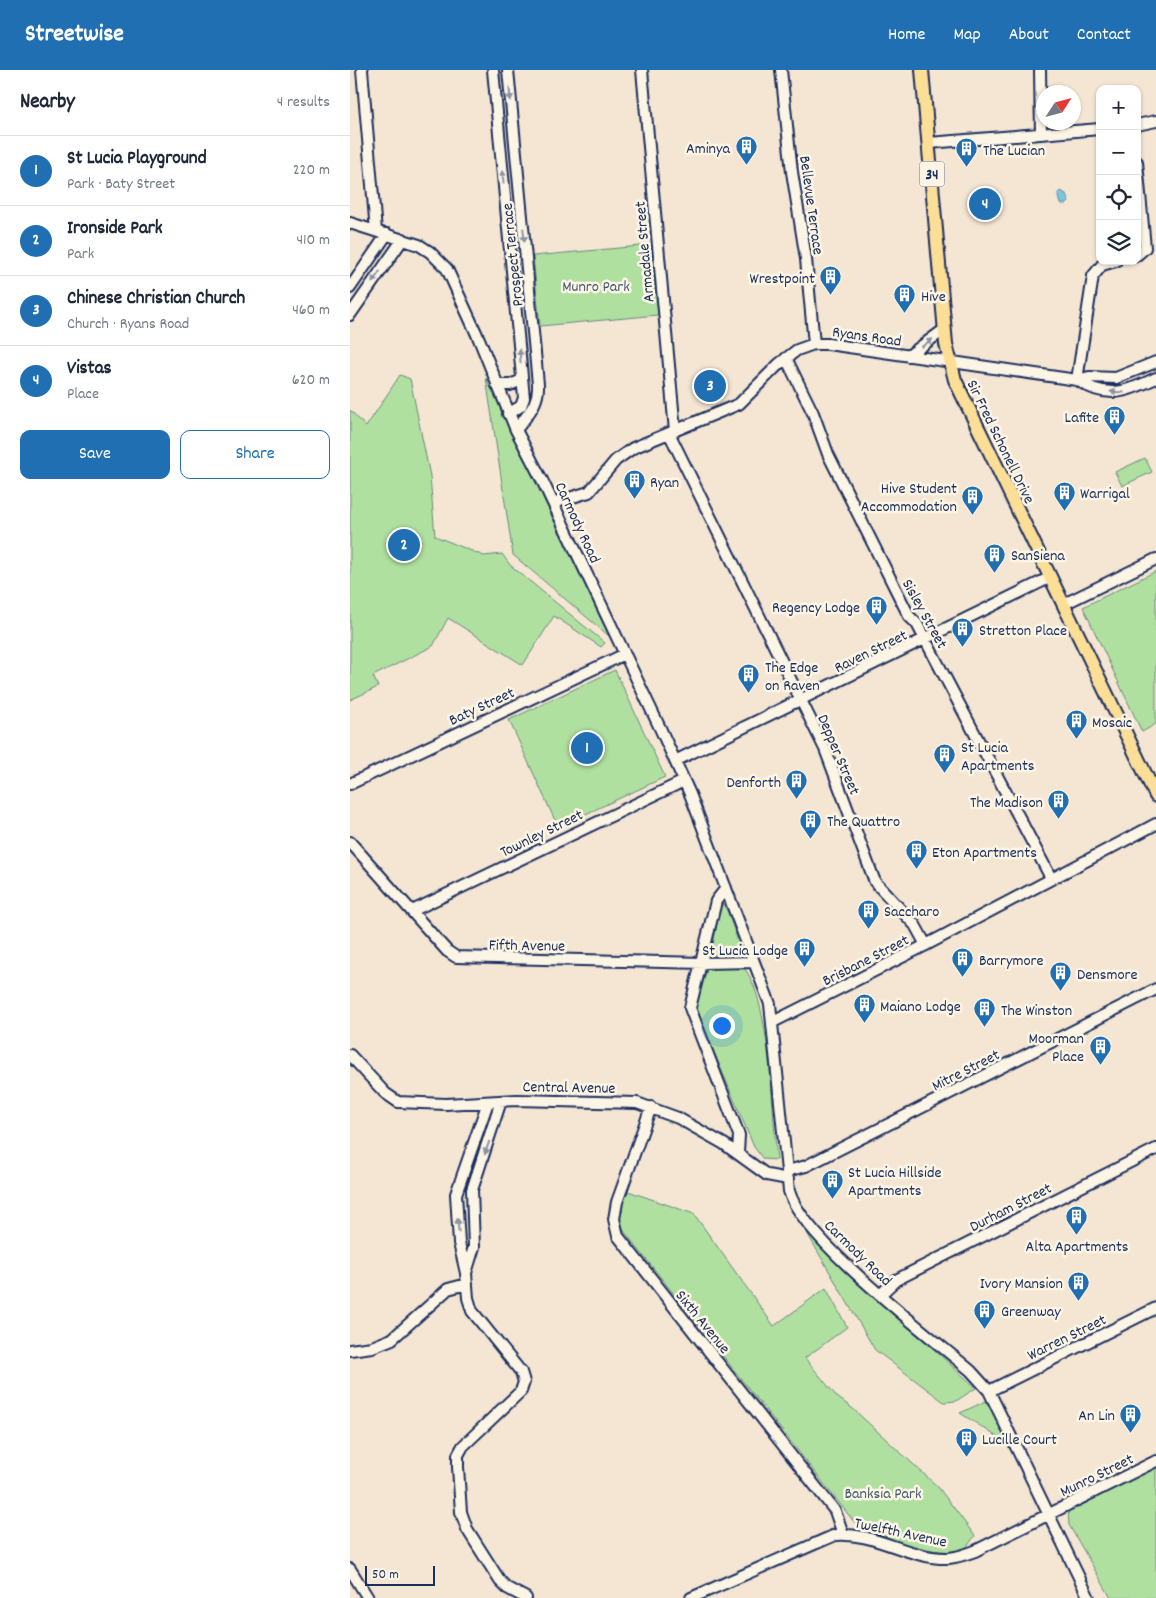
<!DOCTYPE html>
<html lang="en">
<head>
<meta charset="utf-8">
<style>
	:root { --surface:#fff; --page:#f6f6f7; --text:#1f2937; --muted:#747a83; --line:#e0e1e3; --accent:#1f6fb2 }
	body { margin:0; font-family:Dekko,sans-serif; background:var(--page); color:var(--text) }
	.controls { position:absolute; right:15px; top:15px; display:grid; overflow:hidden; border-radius:10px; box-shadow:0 1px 4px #0004 }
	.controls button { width:45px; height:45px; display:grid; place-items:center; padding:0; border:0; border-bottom:1px solid var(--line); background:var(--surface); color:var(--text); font:25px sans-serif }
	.compass { position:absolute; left:686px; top:15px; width:45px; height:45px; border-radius:50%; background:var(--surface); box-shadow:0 1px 4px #0004; rotate:54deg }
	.scale { position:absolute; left:15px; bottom:12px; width:70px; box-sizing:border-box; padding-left:5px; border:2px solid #1b2f5e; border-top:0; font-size:14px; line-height:18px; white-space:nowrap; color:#1b2f5e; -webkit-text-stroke:4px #fcf5e5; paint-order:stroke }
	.you { position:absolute; left:371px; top:955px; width:18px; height:18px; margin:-12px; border:4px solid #fff; border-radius:50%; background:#1a73e8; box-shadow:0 0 0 8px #1a73e833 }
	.badge { display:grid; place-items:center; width:32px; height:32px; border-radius:50%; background:var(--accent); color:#fff; font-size:16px; font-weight:700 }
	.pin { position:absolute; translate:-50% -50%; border:2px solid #fff; box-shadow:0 1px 5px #0006 }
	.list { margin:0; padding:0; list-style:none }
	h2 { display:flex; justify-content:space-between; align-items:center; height:65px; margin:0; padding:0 20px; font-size:21px }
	h2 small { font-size:16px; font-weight:400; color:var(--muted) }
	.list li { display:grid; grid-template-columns:32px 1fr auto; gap:15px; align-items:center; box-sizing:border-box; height:70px; padding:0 20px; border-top:1px solid var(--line) }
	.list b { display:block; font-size:19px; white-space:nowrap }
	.list p { margin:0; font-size:16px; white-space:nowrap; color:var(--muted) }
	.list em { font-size:16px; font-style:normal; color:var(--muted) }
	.actions { display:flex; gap:10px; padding:15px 20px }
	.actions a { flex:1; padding:11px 0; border:1px solid var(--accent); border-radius:10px; text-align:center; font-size:18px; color:var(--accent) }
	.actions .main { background:var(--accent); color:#fff }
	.icon { flex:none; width:28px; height:28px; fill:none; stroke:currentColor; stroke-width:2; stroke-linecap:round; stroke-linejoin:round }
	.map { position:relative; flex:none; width:806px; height:1528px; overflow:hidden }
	header { display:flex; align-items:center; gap:30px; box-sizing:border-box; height:70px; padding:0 25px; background:var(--accent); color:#fff }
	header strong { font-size:24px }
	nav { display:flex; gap:28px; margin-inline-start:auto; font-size:18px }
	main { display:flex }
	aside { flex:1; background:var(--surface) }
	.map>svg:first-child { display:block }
</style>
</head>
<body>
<header>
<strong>Streetwise</strong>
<nav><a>Home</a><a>Map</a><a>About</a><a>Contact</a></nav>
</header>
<main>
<aside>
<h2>Nearby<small>4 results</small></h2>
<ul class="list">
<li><span class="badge">1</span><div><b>St Lucia Playground</b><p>Park · Baty Street</p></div><em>220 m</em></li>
<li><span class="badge">2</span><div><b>Ironside Park</b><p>Park</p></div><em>410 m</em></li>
<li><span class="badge">3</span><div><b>Chinese Christian Church</b><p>Church · Ryans Road</p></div><em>460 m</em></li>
<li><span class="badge">4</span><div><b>Vistas</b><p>Place</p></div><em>620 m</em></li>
</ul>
<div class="actions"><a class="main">Save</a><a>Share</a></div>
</aside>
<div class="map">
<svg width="806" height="1528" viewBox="0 0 806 1528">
	<rect width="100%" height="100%" fill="#f5e6d3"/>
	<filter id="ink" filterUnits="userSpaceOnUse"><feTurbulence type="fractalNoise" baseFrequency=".02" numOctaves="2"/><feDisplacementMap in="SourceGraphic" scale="10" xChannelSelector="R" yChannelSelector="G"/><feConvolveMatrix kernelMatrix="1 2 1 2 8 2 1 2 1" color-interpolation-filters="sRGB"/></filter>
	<g filter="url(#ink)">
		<path fill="#b0e09f" stroke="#66887e" d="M301,175L308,245L190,256L183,186Z
			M50,305L60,309L80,406L85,466L134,486L152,484L160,495L255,573L251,577L204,546L173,595L98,548L83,576L23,606L28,617L0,630V340L16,357Z
			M136,308L259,566L163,485Z
			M795,388L802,402L772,416L765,402Z
			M806,501V654L792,662L733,537Z
			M265,600L315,707L208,757L159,650Z
			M371,833L377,840L392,883L361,885Z
			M358,897L395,899C421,934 422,1043 427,1090L413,1089L404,1077L345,937Z
			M278,1121L344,1144L424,1256L476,1218L497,1257L455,1288L487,1327L502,1338L588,1417L625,1466C622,1469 619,1475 615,1478C594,1491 525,1465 505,1453L274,1161L269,1143Z
			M457,1163L626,1318L606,1331L594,1332L525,1280Z
			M636,1331L660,1375L610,1343Z
			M806,1396V1528H761L719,1455L718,1439Z"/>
		<path fill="#7cc6dc" stroke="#558aaa" d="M711,121L716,124L719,132L717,134H711L708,123Z"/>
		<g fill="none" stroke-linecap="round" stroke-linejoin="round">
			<defs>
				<path id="minor" d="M12,0L26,161
					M143,0L174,328L171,336L158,344
					M158,0L188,314C189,334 177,345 166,360
					M292,0L325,361
					M431,0L442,102L456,189L464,274
					M690,0L691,64
					M787,55L806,51
					M579,73L750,59
					M787,92L795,178L787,185
					M0,153L69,175L80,182L97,199L129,269L166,360L192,410L310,658L340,724L420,934L439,1121C452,1169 579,1265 621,1301L639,1321L739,1528
					M0,218L37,164
					M0,245L53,169
					M558,286L595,259
					M436,288L463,343L478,384L559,546L567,554L701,808
					M727,310L743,206L752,195L766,191
					M727,310C757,330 777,322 806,308
					M147,315H160L172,310
					M319,363L475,679L525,812L565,855L576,875
					M203,433L239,422L266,390L283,378L389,334L429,294L447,280L464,274H478L727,310L739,307L766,308L806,292
					M714,534L806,489
					M325,691L701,507
					M0,714L275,584
					M0,772L97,881L106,887L353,893L404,892
					M376,818L366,831L340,938L389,1065L388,1083
					M62,841L334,711
					M423,952L576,875L806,754
					M0,985L35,1023L48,1032L96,1034L167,1030L287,1033L328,1048L374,1074L417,1105L438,1109
					M138,1032L106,1124L109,1173L116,1203L118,1228L122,1241L171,1302L174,1312L171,1321L113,1376L108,1385V1397L111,1442L117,1459L150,1511L157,1518L176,1528
					M301,1037L267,1132L264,1149L268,1166L485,1441L493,1464
					M437,1101L456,1096L806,919
					M116,1203L124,1177L122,1120L151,1031
					M531,1224L546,1210L806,1079
					M0,1280L22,1277L42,1269L98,1219L117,1214
					M639,1321L806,1238
					M0,1499L18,1528
					M341,1528L485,1465C524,1461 560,1490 599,1488C608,1487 617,1484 625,1481L806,1391"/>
				<path id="major" d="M572,0L596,274L605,310L806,726"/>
			</defs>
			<use href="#minor" stroke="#1b2f5e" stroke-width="14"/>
			<use href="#major" stroke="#1b2f5e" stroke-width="16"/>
			<use href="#minor" stroke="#fcf5e5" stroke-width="10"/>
			<use href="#major" stroke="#fcde96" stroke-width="12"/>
		</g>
		<defs><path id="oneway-solid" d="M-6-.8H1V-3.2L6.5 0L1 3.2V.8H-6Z" transform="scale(1.25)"/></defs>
		<g fill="#8c92a2">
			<use href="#oneway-solid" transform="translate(160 24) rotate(84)"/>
			<use href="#oneway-solid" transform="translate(153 107) rotate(-95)"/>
			<use href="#oneway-solid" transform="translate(174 165) rotate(84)"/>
			<use href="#oneway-solid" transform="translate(26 207) rotate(125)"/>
			<use href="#oneway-solid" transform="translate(577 273) rotate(-36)"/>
			<use href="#oneway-solid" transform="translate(170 286) rotate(-95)"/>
			<use href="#oneway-solid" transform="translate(767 322) rotate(-176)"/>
			<use href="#oneway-solid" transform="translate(137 1078) rotate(109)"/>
			<use href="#oneway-solid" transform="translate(108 1155) rotate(-95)"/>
		</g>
	</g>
	<defs>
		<symbol id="building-pin" viewBox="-11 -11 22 30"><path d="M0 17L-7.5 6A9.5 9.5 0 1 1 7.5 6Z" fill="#1f6fb2" stroke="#fcf5e5"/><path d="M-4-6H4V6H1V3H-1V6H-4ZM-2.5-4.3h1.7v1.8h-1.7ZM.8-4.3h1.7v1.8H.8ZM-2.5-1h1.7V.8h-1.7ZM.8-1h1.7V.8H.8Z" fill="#fff"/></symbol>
	</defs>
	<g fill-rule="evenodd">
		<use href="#building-pin" x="384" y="64" width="25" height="34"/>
		<use href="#building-pin" x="604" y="66" width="25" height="34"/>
		<use href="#building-pin" x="468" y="194" width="25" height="34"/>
		<use href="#building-pin" x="542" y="212" width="25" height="34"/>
		<use href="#building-pin" x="752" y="334" width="25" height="34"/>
		<use href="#building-pin" x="272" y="398" width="25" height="34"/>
		<use href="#building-pin" x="702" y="410" width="25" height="34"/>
		<use href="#building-pin" x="610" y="414" width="25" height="34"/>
		<use href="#building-pin" x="632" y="472" width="25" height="34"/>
		<use href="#building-pin" x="514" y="524" width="25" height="34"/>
		<use href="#building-pin" x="600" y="546" width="25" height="34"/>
		<use href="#building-pin" x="386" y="592" width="25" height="34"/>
		<use href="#building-pin" x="714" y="638" width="25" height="34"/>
		<use href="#building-pin" x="582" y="672" width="25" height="34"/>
		<use href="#building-pin" x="434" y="698" width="25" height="34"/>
		<use href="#building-pin" x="696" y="718" width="25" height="34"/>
		<use href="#building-pin" x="448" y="738" width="25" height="34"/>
		<use href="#building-pin" x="554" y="768" width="25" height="34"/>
		<use href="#building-pin" x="506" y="828" width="25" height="34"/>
		<use href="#building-pin" x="442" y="866" width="25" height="34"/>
		<use href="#building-pin" x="600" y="876" width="25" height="34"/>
		<use href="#building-pin" x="698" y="890" width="25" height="34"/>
		<use href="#building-pin" x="502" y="922" width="25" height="34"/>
		<use href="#building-pin" x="622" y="926" width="25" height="34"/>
		<use href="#building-pin" x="738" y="964" width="25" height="34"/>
		<use href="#building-pin" x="470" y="1098" width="25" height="34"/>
		<use href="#building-pin" x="714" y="1134" width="25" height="34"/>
		<use href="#building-pin" x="716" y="1200" width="25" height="34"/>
		<use href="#building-pin" x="622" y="1228" width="25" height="34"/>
		<use href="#building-pin" x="768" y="1332" width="25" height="34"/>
		<use href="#building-pin" x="604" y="1356" width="25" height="34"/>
	</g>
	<g text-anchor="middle" stroke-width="5" stroke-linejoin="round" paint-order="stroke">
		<rect fill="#fcf5e5" stroke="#5e6a86" stroke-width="1" x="569.5" y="91.5" width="25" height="25" rx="4"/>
		<g font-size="15" font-weight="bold" fill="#1b2f5e">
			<text x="582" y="109">34</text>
		</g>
		<g font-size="16" fill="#1b2f5e" stroke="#fcf5e5" text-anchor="start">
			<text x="380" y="83" text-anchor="end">Aminya</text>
			<text x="633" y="85">The Lucian</text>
			<text x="465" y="213" text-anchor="end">Wrestpoint</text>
			<text x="571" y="231">Hive</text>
			<text x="749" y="352" text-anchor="end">Lafite</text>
			<text x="300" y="417">Ryan</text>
			<text x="607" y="423" text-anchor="end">Hive Student<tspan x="607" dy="18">Accommodation</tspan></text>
			<text x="730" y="428">Warrigal</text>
			<text x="661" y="490">SanSiena</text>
			<text x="510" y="542" text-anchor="end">Regency Lodge</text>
			<text x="629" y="565">Stretton Place</text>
			<text x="415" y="602">The Edge<tspan x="415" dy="18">on Raven</tspan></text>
			<text x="742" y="657">Mosaic</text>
			<text x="611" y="682">St Lucia<tspan x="611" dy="18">Apartments</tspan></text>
			<text x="431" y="717" text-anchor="end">Denforth</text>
			<text x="693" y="737" text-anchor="end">The Madison</text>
			<text x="477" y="756">The Quattro</text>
			<text x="582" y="787">Eton Apartments</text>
			<text x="534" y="846">Saccharo</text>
			<text x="438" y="885" text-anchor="end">St Lucia Lodge</text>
			<text x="629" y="895">Barrymore</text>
			<text x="727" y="909">Densmore</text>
			<text x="530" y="941">Maiano Lodge</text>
			<text x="651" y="945">The Winston</text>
			<text x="734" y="973" text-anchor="end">Moorman<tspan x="734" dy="18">Place</tspan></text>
			<text x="498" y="1107">St Lucia Hillside<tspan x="498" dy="18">Apartments</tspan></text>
			<text x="727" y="1181" text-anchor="middle">Alta Apartments</text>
			<text x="713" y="1218" text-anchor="end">Ivory Mansion</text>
			<text x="651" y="1246">Greenway</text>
			<text x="765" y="1350" text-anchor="end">An Lin</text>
			<text x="632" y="1374">Lucille Court</text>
		</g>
		<g font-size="16" fill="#1b2f5e" stroke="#fcf5e5">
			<text transform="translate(463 135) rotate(82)" y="6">Bellevue Terrace</text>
			<text transform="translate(293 182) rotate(-95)" y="6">Armadale Street</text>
			<text transform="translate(161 185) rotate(-96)" y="6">Prospect Terrace</text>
			<text transform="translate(517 265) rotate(8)" y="6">Ryans Road</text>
			<text transform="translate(652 371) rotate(64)" y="6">Sir Fred Schonell Drive</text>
			<text transform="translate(229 452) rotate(65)" y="6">Carmody Road</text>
			<text transform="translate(576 543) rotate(61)" y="6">Sisley Street</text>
			<text transform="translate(520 580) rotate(-26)" y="6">Raven Street</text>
			<text transform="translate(131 635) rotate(-25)" y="6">Baty Street</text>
			<text transform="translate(490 684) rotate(67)" y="6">Depper Street</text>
			<text transform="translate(191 762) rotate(-26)" y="6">Townley Street</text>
			<text transform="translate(177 874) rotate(1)" y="6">Fifth Avenue</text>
			<text transform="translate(515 889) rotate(-27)" y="6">Brisbane Street</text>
			<text transform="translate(615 999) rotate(-27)" y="6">Mitre Street</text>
			<text transform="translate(219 1016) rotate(1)" y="6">Central Avenue</text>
			<text transform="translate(660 1136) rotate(-27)" y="6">Durham Street</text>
			<text transform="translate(509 1182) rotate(44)" y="6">Carmody Road</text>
			<text transform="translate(354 1251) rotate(51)" y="6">Sixth Avenue</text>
			<text transform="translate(716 1266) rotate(-26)" y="6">Warren Street</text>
			<text transform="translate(746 1404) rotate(-26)" y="6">Munro Street</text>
			<text transform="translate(551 1461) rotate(12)" y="6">Twelfth Avenue</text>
		</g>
		<g font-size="16" fill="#405b6e" stroke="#fcf5e5">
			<text x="246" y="221">Munro Park</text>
			<text x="533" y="1428">Banksia Park</text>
		</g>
	</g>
</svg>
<div class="controls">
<button>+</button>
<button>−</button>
<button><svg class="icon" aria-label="locate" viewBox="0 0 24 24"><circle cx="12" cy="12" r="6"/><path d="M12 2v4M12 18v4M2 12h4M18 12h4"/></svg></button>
<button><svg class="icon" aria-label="layers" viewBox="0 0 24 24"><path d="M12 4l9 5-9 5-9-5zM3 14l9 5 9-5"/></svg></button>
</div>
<svg class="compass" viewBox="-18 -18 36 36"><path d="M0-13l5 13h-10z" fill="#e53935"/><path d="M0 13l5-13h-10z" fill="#747a83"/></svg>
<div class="scale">50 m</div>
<div class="you"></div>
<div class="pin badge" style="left:237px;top:678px">1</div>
<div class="pin badge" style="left:54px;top:475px">2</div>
<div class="pin badge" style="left:360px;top:316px">3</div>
<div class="pin badge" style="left:635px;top:134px">4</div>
</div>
</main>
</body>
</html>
